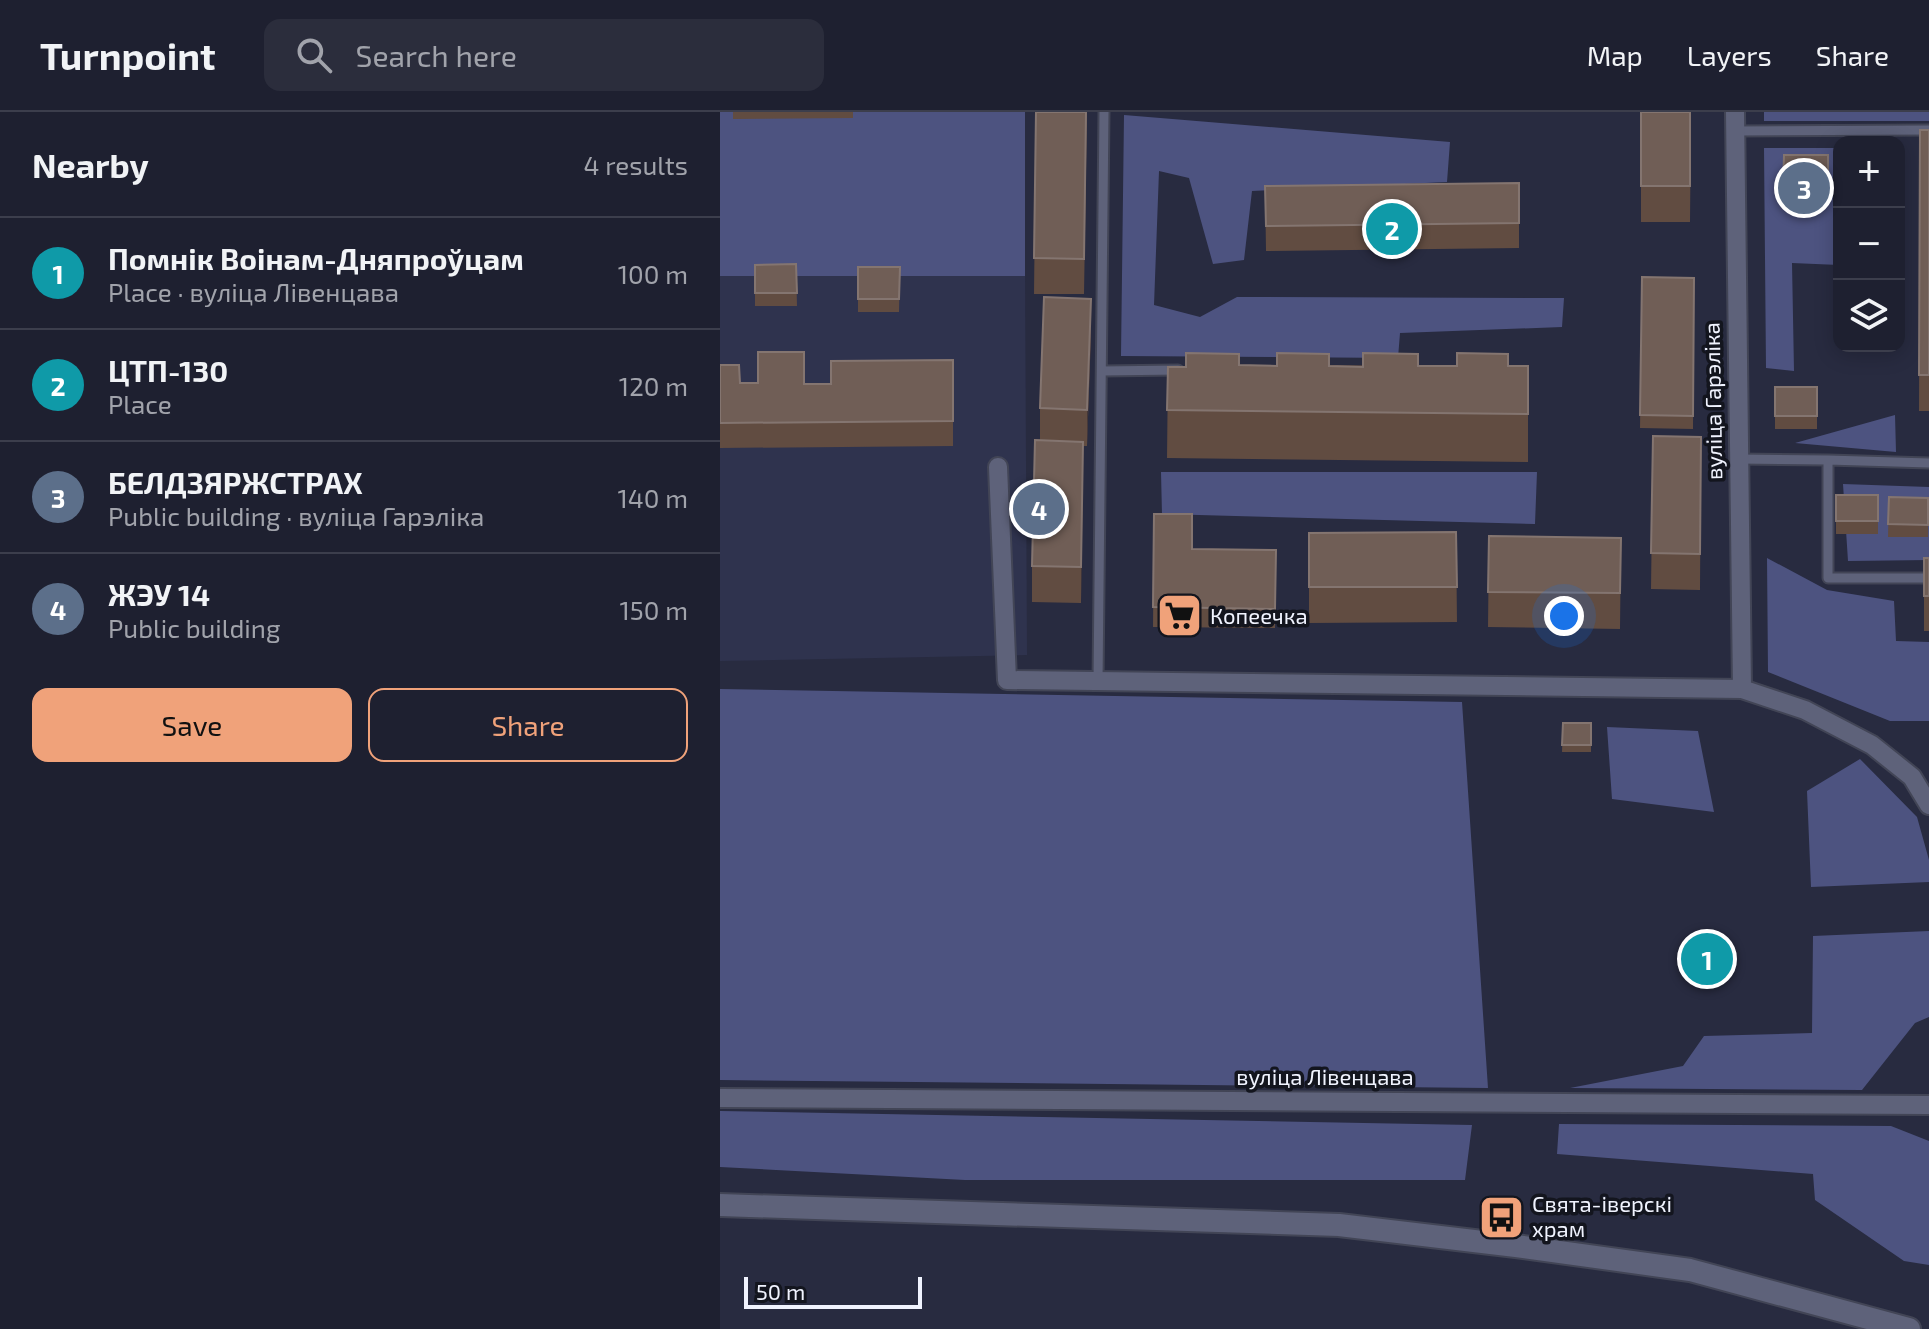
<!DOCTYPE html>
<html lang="en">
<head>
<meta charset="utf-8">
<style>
	:root { --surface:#1e2030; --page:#2b2d3c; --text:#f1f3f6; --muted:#a1a3ab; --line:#3c3e4c; --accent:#f0a27a }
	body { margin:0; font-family:"Exo 2",sans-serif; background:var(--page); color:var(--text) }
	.controls { position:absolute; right:24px; top:24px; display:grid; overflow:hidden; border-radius:16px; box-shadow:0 4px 20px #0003 }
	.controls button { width:72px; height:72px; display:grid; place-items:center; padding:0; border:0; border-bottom:2px solid var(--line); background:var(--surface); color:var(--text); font:40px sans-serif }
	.scale { position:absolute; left:24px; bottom:20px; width:178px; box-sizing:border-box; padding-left:8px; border:4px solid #f0f3fe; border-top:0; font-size:22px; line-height:28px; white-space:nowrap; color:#f0f3fe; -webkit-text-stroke:6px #13151e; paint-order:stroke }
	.you { position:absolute; left:844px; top:504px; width:28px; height:28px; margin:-20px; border:6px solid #fff; border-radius:50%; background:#1a73e8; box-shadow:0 0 0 12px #1a73e833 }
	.badge { display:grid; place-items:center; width:52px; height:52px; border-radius:50%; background:var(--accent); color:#fff; font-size:26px; font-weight:700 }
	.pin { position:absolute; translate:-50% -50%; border:4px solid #fff; box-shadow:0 2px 8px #0006 }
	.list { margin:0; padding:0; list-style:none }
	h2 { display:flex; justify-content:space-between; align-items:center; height:104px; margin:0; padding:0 32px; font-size:34px }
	h2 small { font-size:26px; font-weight:400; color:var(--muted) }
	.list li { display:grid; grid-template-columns:52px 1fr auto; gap:24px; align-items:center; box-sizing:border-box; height:112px; padding:0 32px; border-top:2px solid var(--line) }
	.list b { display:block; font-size:30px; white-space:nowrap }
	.list p { margin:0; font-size:26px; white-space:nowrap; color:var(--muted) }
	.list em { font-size:26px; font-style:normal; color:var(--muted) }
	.actions { display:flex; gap:16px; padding:24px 32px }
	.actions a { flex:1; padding:18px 0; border:2px solid var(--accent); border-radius:16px; text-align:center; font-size:28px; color:var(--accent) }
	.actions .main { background:var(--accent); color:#111 }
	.icon { flex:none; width:44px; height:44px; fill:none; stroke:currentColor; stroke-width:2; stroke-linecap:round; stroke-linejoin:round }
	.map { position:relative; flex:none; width:1209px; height:1217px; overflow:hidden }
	header { display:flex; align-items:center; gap:48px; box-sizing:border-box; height:112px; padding:0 40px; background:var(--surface); border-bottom:2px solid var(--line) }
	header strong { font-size:38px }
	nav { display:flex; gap:44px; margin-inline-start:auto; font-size:28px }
	.search { width:560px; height:72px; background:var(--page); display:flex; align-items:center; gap:20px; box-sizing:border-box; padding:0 28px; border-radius:16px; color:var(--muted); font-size:30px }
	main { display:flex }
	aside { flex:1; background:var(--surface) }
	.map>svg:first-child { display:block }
</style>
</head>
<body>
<header>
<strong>Turnpoint</strong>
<div class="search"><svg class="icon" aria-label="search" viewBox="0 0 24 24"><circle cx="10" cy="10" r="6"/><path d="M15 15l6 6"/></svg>Search here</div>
<nav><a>Map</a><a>Layers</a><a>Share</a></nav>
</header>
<main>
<aside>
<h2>Nearby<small>4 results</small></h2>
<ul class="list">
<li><span class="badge" style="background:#0f9aa8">1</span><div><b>Помнік Воінам-Дняпроўцам</b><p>Place · вуліца Лівенцава</p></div><em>100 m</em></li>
<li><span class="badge" style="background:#0f9aa8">2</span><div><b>ЦТП-130</b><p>Place</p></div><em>120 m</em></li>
<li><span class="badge" style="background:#5c6f8a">3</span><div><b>БЕЛДЗЯРЖСТРАХ</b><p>Public building · вуліца Гарэліка</p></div><em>140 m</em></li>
<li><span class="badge" style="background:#5c6f8a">4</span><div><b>ЖЭУ 14</b><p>Public building</p></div><em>150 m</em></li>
</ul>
<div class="actions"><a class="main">Save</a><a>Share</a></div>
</aside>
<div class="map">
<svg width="1209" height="1217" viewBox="0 0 1209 1217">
	<rect width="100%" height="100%" fill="#282b40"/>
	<path fill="#2f334e" d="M0,164H305L307,543L0,549Z"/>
	<path fill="#4d5380" d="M0,0H305V164H0Z
		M1044,0H1209V9H1044Z
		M404,3L730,30L727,70L532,79L524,148L493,152L469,66L439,59L434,193L480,205L517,185L844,186L842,215L680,221L678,246L401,244Z
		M1044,36H1119V153L1072,151L1074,259L1046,256Z
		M1175,303L1176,340L1075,331Z
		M441,360H817L815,412L442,402Z
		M1123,372L1209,375V448L1128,449Z
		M1047,446L1107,478L1174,489L1176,529L1209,530V609H1170L1048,560Z
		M0,577L742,590L768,976L0,968Z
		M887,615L978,619L994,700L892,687Z
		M1140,647L1197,705L1209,748V770L1091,775L1087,679Z
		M1209,819V905L1195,911L1142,978L850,976L963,954L984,924L1092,921L1093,824Z
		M0,999L752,1013L745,1068H245L0,1055Z
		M839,1012L1171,1014L1209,1029V1153L1184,1149L1095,1088L1093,1062L837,1042Z"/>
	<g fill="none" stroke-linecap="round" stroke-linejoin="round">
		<defs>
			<path id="service" d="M1015,19L1209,18
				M382,259L458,258
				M1018,347L1108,348
				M1209,351L1108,348V466H1209
				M378,569L384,0"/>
			<path id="minor" d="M1015,0L1022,577
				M278,355L287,568L1022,577L1085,598L1152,633L1192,665L1209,693
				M0,986L1209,993"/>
			<path id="tertiary" d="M0,1093L619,1113L796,1134L970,1158L1189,1217"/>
		</defs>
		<use href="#service" stroke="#424556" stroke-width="13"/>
		<use href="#minor" stroke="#424556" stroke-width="22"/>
		<use href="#tertiary" stroke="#424556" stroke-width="26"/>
		<use href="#service" stroke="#5e627a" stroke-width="9"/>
		<use href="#minor" stroke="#5e627a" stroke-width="18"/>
		<use href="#tertiary" stroke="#5e627a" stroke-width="22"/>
	</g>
	<path fill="#614c41" d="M13,0H133V6L13,7Z
		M316,0H367L364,182H314Z
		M921,0H971L970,110H921Z
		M1200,18H1209V299H1199Z
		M1064,43H1108V91L1063,90Z
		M799,71V136L546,139L545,74Z
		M76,152L77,194H35V153Z
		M138,155H180L179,200H138Z
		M922,165L974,166L973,317L920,316Z
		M371,222L367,334H363L361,491L312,490V454L320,328V296Z
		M233,248V334L0,336V253L20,271L111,272Z
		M519,253L808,254V350L447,346L448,255Z
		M1055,275H1097V317H1055Z
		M933,324L981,325L980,478L931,477Z
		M1116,383H1158V422H1116Z
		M1169,385L1208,386V425H1168Z
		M434,402L472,437L556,438L555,516L433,515Z
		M736,420L737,510L589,511V421Z
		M769,424L901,426L900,517L768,515Z
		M1204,446H1209V519H1204Z
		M843,611H871V640H842Z"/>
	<path fill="#443738" d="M371,187V222L367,334V298Z
		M363,330V365L361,491V455Z"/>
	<path fill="#705e56" stroke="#847570" stroke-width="2" d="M316,0H366L364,147L314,146Z
		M921,0H970V74H921Z
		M1200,18H1209V263H1199Z
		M1064,43H1108V78L1063,77Z
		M799,71V111L546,114L545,74Z
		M76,152L77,181H35V153Z
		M138,155H180L179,187H138Z
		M922,165L974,166L973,304L920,303Z
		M324,185L371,187L367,298L320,296Z
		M38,240H84V272H111V249L233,248V309L0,311V253H19L20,271H38Z
		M466,241L519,242V253L557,254V241L609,242V254L643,255V241L698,242V254H737V241L788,242V254H808V302L447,298L448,255H466Z
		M1055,275H1097V304H1055Z
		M933,324L981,325L980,442L931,441Z
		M315,328L363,330L361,455L312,454Z
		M1116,383H1158V409H1116Z
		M1169,385L1208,386V413L1168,412Z
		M434,402H472V437L556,438L555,497L433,495Z
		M736,420L737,475H589V421Z
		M769,424L901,426L900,481L768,480Z
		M1204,446H1209V484H1204Z
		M843,611H871V633H842Z"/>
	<defs>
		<symbol id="supermarket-square" viewBox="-11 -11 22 22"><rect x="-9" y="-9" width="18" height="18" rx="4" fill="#f0a27a" stroke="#13151e"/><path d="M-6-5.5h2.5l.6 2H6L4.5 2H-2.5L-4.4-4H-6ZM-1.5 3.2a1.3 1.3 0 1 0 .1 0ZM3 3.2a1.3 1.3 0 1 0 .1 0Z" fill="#111"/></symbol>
		<symbol id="bus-square" viewBox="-11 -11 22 22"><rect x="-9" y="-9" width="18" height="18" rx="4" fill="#f0a27a" stroke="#13151e"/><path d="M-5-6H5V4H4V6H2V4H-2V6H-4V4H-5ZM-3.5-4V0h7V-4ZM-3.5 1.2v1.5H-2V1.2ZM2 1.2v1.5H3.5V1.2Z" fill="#111"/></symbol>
	</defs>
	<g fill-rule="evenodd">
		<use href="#supermarket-square" x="434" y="478" width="51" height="51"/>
		<use href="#bus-square" x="756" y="1080" width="51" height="51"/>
	</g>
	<g text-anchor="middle" stroke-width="7" stroke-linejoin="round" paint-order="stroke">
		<g font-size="22" fill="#f0f3fe" stroke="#13151e">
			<text transform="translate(993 289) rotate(-91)" y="8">вуліца Гарэліка</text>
			<text x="605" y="973">вуліца Лівенцава</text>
		</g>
		<g font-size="22" fill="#f0f3fe" stroke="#13151e" text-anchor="start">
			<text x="490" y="512">Копеечка</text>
			<text x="812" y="1100">Свята-іверскі<tspan x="812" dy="25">храм</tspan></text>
		</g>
	</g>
</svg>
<div class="controls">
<button>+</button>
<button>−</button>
<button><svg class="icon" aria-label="layers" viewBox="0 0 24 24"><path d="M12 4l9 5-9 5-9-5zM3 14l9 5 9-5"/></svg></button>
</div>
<div class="scale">50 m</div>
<div class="you"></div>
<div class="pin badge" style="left:987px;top:847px;background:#0f9aa8">1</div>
<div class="pin badge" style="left:672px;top:117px;background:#0f9aa8">2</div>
<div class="pin badge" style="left:1084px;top:76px;background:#5c6f8a">3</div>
<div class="pin badge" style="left:319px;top:397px;background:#5c6f8a">4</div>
</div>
</main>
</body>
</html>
